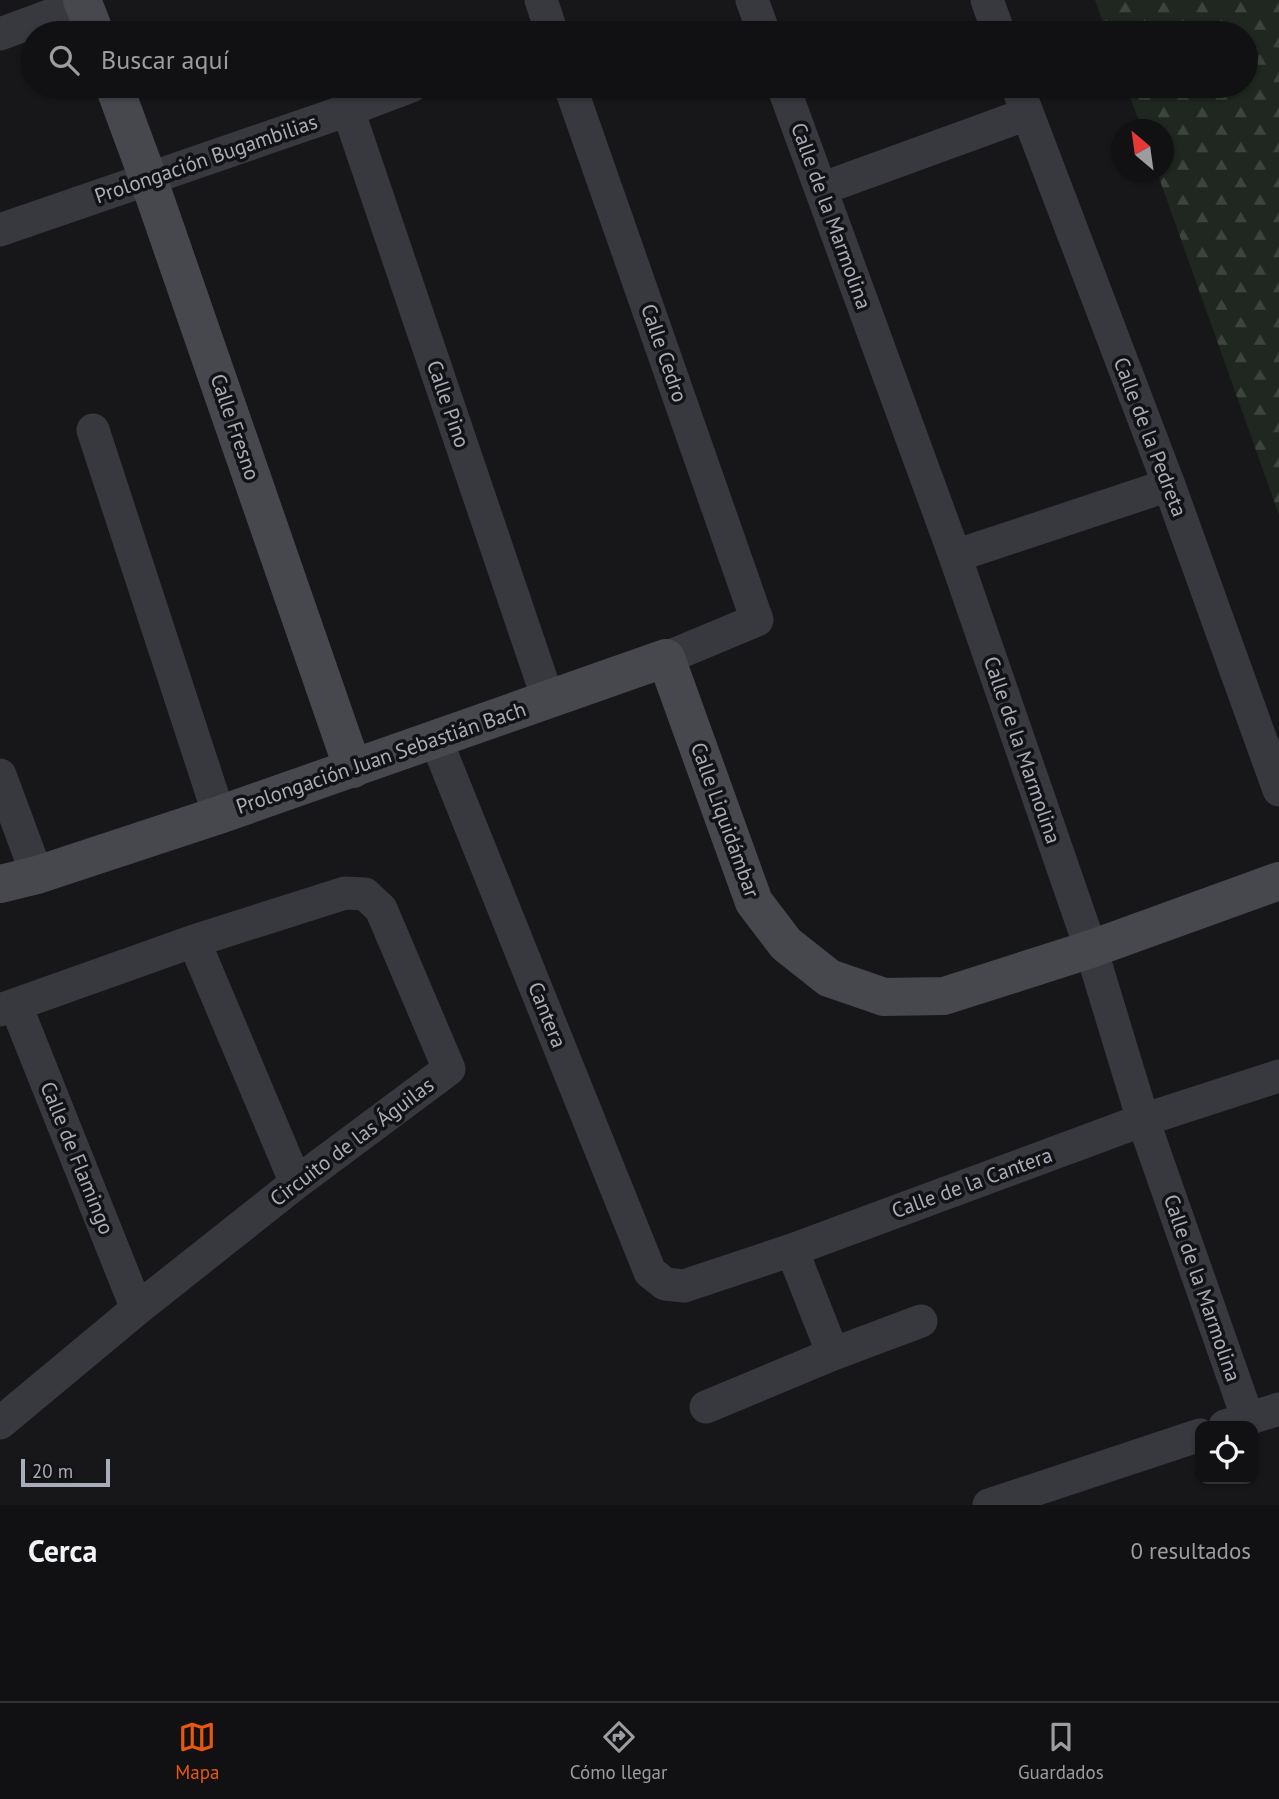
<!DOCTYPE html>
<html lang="es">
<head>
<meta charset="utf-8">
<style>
	:root { --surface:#111113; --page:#1a1a1c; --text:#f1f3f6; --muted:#9c9da0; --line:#303133; --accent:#ea580c }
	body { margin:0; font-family:"PT Sans",sans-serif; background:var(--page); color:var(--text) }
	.controls { position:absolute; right:21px; bottom:21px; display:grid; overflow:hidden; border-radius:14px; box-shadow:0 2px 5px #0004 }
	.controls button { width:63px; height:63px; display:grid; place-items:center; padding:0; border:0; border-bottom:2px solid var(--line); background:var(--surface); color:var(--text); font:35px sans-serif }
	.compass { position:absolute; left:1111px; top:119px; width:63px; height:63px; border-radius:50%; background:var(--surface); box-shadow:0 2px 5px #0004; rotate:331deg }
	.scale { position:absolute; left:21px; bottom:18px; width:89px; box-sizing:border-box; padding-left:7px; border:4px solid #a9adb9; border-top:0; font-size:19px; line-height:24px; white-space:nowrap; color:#a9adb9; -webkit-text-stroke:5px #121214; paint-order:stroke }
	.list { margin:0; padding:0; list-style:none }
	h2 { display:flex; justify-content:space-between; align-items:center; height:91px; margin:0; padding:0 28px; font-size:30px }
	h2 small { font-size:23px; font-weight:400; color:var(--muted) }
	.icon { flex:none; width:38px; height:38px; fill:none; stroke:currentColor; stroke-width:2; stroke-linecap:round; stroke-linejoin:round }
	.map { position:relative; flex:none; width:1279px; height:1505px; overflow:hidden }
	.search { position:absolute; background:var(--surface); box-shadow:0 2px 5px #0004; left:21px; right:21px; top:21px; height:77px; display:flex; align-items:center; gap:18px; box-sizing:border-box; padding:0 24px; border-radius:38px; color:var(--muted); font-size:26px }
	.sheet { height:196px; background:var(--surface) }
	nav { display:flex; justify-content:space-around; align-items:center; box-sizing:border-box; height:98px; border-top:2px solid var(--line); background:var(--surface); font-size:19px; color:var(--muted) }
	nav a { display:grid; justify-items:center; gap:4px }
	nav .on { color:var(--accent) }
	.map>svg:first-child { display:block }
</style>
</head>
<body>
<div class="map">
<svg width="1279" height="1505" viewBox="0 0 1279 1505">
	<defs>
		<pattern id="forest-firs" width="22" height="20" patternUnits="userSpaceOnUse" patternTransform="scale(1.75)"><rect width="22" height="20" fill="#1f2720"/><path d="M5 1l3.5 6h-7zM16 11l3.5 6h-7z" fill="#3d443e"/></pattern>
	</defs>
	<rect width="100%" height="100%" fill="#171719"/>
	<path fill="url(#forest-firs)" d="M1095,0H1279V515L1157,172H1164V130L1142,129L1126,86H1246V33H1107Z"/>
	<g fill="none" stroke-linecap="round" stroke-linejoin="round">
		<path stroke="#38393e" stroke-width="33" d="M541,0L552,33
			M752,0L764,33
			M987,0L999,33
			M0,34L84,3
			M570,86L757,620L666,658
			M783,86L955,556L1091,949L1143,1120L1248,1419
			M1017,86L1169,485L1279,790
			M348,110L548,699
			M821,189L1027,114
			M0,230L348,110L411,86
			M93,430L219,815
			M955,556L1169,485
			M436,740L650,1272L665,1284L684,1286L792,1250L1143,1120L1279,1076
			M0,775L37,875
			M194,941L296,1183
			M16,1006L137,1309
			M0,1010L194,941L345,893L365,894L381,909L449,1069L296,1183L137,1309L0,1423
			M792,1250L833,1354
			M706,1407L833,1354L921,1321
			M1225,1426L1279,1409
			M989,1505L1200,1435"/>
		<path stroke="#46484e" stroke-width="38" d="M82,0L95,33
			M114,86L148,178L353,769
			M0,884L37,875L219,815L666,658L754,902L786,944L829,978L884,997L944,996L1091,949L1279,881"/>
	</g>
	<g text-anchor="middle" stroke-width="7" stroke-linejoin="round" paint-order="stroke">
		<g font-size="21" fill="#a9adb9" stroke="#121214">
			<text transform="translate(206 159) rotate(-19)" y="7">Prolongación Bugambilias</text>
			<text transform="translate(831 216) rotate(70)" y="7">Calle de la Marmolina</text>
			<text transform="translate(664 353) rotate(71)" y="7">Calle Cedro</text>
			<text transform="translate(448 404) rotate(71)" y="7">Calle Pino</text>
			<text transform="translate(235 427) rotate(71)" y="7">Calle Fresno</text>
			<text transform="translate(1150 437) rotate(69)" y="7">Calle de la Pedreta</text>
			<text transform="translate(1022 750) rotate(71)" y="7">Calle de la Marmolina</text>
			<text transform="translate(381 758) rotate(-19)" y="7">Prolongación Juan Sebastián Bach</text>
			<text transform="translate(725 820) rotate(70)" y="7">Calle Liquidámbar</text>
			<text transform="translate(547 1015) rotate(68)" y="7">Cantera</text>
			<text transform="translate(352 1142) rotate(-37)" y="7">Circuito de las Águilas</text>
			<text transform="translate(77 1158) rotate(68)" y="7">Calle de Flamingo</text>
			<text transform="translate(972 1183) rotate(-20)" y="7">Calle de la Cantera</text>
			<text transform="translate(1202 1288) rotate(71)" y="7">Calle de la Marmolina</text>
		</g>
	</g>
</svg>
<div class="controls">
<button><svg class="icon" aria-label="locate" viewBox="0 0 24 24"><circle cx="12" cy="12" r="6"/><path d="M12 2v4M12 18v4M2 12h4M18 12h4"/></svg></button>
</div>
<svg class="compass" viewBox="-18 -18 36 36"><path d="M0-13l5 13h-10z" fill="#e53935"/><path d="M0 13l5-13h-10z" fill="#9c9da0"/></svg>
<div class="scale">20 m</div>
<div class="search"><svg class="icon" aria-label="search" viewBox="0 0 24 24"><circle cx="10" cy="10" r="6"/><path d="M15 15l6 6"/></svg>Buscar aquí</div>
</div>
<section class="sheet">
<h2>Cerca<small>0 resultados</small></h2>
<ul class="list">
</ul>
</section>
<nav>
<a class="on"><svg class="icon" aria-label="map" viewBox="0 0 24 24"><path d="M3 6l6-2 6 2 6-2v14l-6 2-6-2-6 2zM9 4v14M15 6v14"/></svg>Mapa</a>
<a><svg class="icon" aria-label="directions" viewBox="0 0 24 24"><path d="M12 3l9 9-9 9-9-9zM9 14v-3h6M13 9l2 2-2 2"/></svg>Cómo llegar</a>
<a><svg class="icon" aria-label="saved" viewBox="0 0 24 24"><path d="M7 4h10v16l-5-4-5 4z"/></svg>Guardados</a>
</nav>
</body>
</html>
